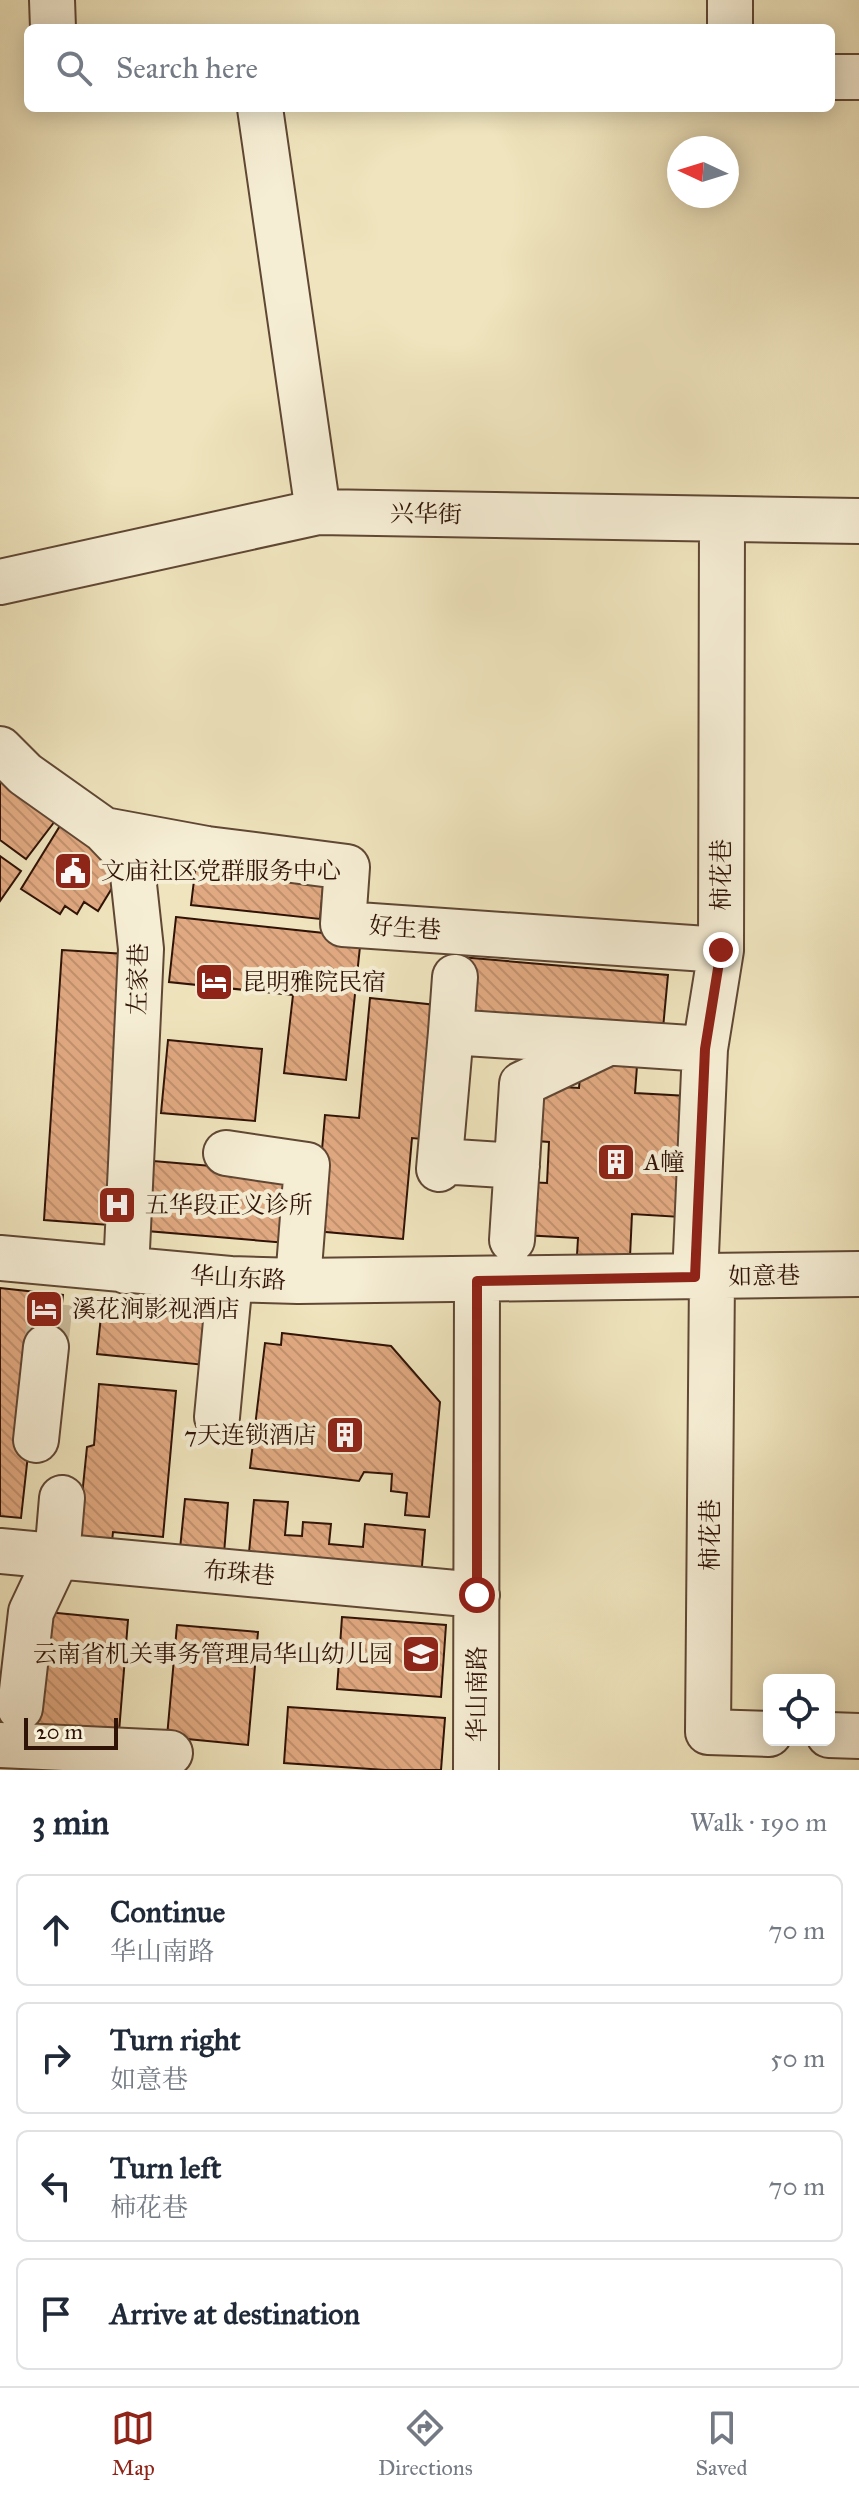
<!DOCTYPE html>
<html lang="en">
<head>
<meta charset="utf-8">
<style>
	:root { --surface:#fff; --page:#f2f2f3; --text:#1f2937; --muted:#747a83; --line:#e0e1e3; --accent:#8f2418 }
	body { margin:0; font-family:"IM FELL Great Primer","Noto Serif SC",serif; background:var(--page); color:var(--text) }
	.controls { position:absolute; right:24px; bottom:24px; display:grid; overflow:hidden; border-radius:12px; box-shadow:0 4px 20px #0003 }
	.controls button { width:72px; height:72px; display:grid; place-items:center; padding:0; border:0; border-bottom:2px solid var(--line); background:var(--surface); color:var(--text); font:40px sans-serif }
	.compass { position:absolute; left:667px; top:136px; width:72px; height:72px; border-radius:50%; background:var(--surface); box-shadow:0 4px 20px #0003; rotate:274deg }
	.scale { position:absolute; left:24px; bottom:20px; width:94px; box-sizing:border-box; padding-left:8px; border:4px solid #301307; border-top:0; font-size:22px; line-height:28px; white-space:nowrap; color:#301307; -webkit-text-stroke:6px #f5edd4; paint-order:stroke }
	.stop { position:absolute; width:24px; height:24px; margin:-18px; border:6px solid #8f2418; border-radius:50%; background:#fff }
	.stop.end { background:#8f2418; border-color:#fff; box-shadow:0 2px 8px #0008 }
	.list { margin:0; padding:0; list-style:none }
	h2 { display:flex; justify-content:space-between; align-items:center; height:104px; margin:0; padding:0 32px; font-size:34px }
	h2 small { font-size:26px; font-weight:400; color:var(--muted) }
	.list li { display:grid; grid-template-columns:52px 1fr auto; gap:24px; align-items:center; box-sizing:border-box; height:112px; margin:0 16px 16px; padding:0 16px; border:2px solid var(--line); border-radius:12px }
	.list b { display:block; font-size:30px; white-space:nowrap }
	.list p { margin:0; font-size:26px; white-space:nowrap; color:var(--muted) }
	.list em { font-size:26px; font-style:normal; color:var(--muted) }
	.icon { flex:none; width:44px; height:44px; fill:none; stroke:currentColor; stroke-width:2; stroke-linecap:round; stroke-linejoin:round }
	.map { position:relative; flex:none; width:859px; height:1770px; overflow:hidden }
	.search { position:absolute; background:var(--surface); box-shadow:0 4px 20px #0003; left:24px; right:24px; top:24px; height:88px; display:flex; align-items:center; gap:20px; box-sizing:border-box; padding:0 28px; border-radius:12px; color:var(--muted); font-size:30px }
	.sheet { height:616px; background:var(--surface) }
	nav { display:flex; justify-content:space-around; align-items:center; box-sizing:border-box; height:112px; border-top:2px solid var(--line); background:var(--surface); font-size:22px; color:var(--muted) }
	nav a { display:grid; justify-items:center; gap:4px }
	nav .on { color:var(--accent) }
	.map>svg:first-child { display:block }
</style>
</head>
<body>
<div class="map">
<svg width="859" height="1770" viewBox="0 0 859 1770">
	<defs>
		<pattern id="building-back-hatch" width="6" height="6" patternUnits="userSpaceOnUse" patternTransform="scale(2)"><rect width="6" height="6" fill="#e1a981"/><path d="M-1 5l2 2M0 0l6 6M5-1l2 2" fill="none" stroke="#c1916e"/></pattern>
	</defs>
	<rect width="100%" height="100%" fill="#efe4bd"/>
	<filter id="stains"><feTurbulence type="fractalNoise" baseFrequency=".0025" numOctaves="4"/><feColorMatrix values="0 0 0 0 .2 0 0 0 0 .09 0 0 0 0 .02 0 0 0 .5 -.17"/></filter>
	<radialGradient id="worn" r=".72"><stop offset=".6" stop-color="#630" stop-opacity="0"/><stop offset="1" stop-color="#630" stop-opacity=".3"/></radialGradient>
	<path fill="url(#building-back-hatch)" stroke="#301307" stroke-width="2" d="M0,780L55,821L26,859L0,840Z
		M63,821L115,854L107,867L120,875L98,911L84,902L77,914L65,906L60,914L21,889Z
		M0,856L21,871L0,901Z
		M196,864L324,877L320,919L191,905Z
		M176,917L361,937L346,1080L284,1073L293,995L169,982Z
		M62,950L126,954L109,1225L44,1220Z
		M460,957L668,975L662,1039L455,1021Z
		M370,998L446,1006L433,1140L412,1138L403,1239L315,1231L325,1115L359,1118Z
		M168,1040L262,1049L255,1121L161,1113Z
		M581,1063L637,1066L635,1093L688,1096L681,1217L632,1214L630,1257L577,1255L578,1238L522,1235L525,1182L547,1183L549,1142L524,1140L527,1085L579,1088Z
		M153,1161L294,1173L287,1243L147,1231Z
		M0,1288L63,1295L57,1348L40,1346L21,1518L0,1516Z
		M103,1297L221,1309L215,1366L97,1354Z
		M282,1333L391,1346L440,1402L429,1517L405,1515L407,1493L391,1491L392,1474L364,1472L359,1481L250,1468L265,1343L281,1345Z
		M99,1384L176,1391L163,1537L113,1532L111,1551L64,1547L82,1496L87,1447L94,1445Z
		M185,1499L228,1503L224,1554L180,1549Z
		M254,1500L288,1502L285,1535L302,1536L303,1522L331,1524L329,1544L363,1547L365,1524L425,1530L421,1578L248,1563Z
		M47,1612L128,1620L119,1732L37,1724Z
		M342,1617L446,1625L441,1697L337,1689Z
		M177,1625L258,1632L248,1745L167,1737Z
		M288,1707L445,1718L441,1770H385L284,1763Z"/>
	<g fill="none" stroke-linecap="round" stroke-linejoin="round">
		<path stroke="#c9ba99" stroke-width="44" stroke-dasharray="44 22" stroke-linecap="butt" d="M46,1347L52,1293"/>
		<defs>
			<path id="minor" d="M52,0L53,28
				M730,0V28
				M831,77H859
				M260,108L318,512
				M0,582L318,512L859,521
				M0,749L25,774L104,830L126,853L132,866L141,949L126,1271
				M104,830L207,849L347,867L343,924L721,950
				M455,977L451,1032L705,1049
				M226,1153L307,1165L298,1281
				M440,1161L517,1166
				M439,1169L451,1032
				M512,1240L522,1084L606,1044
				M0,1258L230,1279L298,1281L859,1274
				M695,1277L705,1049L721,950L722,519
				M712,1277L708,1732L769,1734
				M217,1417L230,1279
				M36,1440L46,1347
				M0,1551L477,1595
				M20,1708L31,1612L57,1557L62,1498
				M829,1735L859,1736
				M0,1745L170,1753
				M476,1770L477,1281"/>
		</defs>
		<use href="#minor" stroke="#604734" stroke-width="48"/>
		<use href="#minor" stroke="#f5edd4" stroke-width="44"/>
	</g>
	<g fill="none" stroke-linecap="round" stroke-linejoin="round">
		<path stroke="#8f2418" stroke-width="10" d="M477,1595V1281L695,1277L705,1049L721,950"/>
	</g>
	<defs>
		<symbol id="civic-square" viewBox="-11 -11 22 22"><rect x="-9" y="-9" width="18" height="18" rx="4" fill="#8f2418" stroke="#f5edd4"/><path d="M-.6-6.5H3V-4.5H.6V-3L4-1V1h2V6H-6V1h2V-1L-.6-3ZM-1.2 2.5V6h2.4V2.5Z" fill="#fff"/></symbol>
		<symbol id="hotel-square" viewBox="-11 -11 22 22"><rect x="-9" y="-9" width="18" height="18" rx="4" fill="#8f2418" stroke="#f5edd4"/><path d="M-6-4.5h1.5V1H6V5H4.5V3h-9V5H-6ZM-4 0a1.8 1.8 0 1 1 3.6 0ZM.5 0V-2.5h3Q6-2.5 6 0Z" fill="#fff"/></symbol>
		<symbol id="building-square" viewBox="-11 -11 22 22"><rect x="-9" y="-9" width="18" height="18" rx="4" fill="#8f2418" stroke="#f5edd4"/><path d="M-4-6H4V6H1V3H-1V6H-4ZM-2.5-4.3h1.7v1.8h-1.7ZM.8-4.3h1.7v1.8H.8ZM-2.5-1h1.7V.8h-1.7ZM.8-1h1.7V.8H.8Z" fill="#fff"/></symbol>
		<symbol id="hospital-square" viewBox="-11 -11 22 22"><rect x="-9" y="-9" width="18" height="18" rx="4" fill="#8f2418" stroke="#f5edd4"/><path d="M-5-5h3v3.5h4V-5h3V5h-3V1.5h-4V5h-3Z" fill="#fff"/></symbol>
		<symbol id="school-square" viewBox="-11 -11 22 22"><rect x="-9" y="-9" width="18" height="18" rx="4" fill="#8f2418" stroke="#f5edd4"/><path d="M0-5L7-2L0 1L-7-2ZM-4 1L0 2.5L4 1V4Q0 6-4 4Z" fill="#fff"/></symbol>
	</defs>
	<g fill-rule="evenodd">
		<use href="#civic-square" x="51" y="849" width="44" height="44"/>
		<use href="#hotel-square" x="192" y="960" width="44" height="44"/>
		<use href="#building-square" x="594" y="1140" width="44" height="44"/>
		<use href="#hospital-square" x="95" y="1183" width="44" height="44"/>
		<use href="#hotel-square" x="22" y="1287" width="44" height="44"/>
		<use href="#building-square" x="323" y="1413" width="44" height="44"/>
		<use href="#school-square" x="399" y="1632" width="44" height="44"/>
	</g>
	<g text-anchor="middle" stroke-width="8" stroke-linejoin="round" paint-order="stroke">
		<g font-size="24" fill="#301307" stroke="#f5edd4">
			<text transform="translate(426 514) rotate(1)" y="8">兴华街</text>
			<text transform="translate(721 875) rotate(-90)" y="8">柿花巷</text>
			<text transform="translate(405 928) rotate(4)" y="8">好生巷</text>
			<text transform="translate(138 979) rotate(-89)" y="8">左家巷</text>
			<text transform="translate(764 1276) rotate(-1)" y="8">如意巷</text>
			<text transform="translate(238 1278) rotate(3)" y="8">华山东路</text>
			<text transform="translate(710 1535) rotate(-90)" y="8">柿花巷</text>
			<text transform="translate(239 1573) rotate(5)" y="8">布珠巷</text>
			<text transform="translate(477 1694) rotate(-90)" y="8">华山南路</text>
		</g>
		<g font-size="24" fill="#301307" stroke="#f5edd4" text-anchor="start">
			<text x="101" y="879">文庙社区党群服务中心</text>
			<text x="242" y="990">昆明雅院民宿</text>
			<text x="644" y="1170">A幢</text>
			<text x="145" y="1213">五华段正义诊所</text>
			<text x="72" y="1317">溪花涧影视酒店</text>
			<text x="317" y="1443" text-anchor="end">7天连锁酒店</text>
			<text x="393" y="1662" text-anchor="end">云南省机关事务管理局华山幼儿园</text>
		</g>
	</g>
	<rect width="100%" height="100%" filter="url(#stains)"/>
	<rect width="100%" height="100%" fill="url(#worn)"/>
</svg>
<div class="controls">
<button><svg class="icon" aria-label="locate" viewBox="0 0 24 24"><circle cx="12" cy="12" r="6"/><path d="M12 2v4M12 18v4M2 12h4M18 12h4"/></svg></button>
</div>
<svg class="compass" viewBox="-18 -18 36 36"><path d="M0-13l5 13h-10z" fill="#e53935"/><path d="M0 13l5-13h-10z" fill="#747a83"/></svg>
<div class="scale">20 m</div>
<div class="stop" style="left:477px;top:1595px"></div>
<div class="stop end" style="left:721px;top:950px"></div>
<div class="search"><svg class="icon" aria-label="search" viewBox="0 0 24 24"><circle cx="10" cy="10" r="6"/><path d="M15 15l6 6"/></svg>Search here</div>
</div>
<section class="sheet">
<h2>3 min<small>Walk · 190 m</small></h2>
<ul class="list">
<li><svg class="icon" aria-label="ahead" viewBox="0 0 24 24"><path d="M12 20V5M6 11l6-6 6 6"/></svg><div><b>Continue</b><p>华山南路</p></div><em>70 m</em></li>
<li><svg class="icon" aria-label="right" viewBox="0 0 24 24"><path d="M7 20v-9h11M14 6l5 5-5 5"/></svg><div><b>Turn right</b><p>如意巷</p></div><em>50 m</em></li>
<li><svg class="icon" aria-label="left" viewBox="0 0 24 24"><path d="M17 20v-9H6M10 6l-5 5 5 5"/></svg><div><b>Turn left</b><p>柿花巷</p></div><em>70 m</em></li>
<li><svg class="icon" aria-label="arrive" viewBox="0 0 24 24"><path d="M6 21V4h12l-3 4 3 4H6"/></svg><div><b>Arrive at destination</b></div></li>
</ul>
</section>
<nav>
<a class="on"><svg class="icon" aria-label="map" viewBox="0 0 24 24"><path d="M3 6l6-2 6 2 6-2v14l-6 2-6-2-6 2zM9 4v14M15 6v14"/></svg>Map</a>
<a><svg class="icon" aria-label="directions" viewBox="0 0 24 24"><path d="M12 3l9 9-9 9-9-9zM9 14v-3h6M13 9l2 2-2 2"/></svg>Directions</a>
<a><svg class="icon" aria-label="saved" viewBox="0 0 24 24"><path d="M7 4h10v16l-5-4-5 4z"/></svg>Saved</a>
</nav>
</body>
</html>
